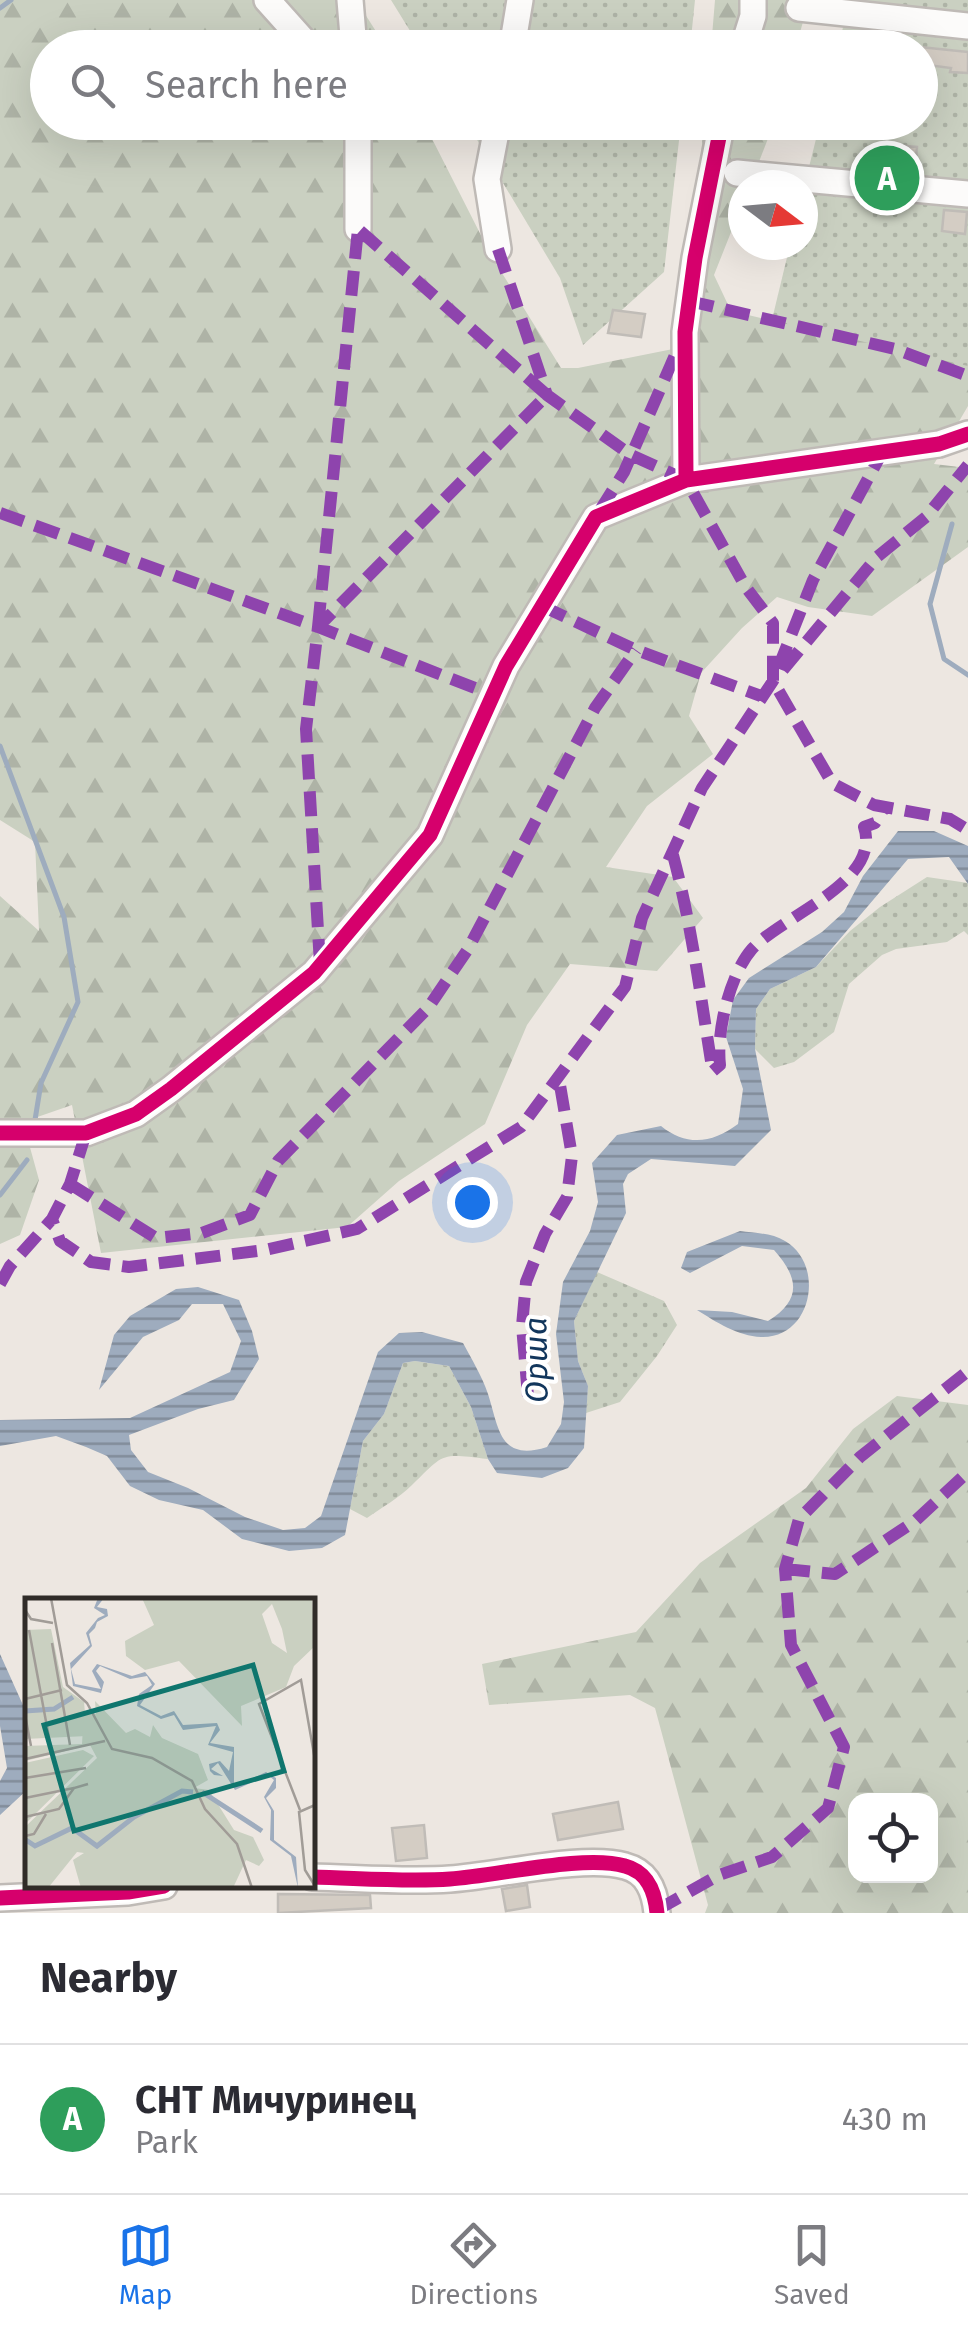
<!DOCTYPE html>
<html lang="en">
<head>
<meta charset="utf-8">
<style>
	:root { --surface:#fff; --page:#f2f2f3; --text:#2b2b33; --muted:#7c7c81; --line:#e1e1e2; --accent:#1a73e8 }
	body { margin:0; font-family:"Fira Sans",sans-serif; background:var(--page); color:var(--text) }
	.controls { position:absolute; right:30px; bottom:30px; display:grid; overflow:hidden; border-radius:20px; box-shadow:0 10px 40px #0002 }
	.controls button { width:90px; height:90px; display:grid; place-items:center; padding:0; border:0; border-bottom:2px solid var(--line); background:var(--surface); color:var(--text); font:50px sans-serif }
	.compass { position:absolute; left:728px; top:170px; width:90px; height:90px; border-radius:50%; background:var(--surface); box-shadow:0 10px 40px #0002; rotate:106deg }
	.you { position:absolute; left:472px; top:1202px; width:35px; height:35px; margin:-25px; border:8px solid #fff; border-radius:50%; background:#1a73e8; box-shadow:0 0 0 15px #1a73e833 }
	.badge { display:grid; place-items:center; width:65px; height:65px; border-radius:50%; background:var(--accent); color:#fff; font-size:32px; font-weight:700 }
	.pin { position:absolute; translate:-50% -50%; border:5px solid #fff; box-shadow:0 2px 10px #0006 }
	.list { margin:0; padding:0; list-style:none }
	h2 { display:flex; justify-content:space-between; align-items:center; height:130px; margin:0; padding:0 40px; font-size:42px }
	h2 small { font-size:32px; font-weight:400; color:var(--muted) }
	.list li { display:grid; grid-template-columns:65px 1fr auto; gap:30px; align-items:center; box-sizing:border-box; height:150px; padding:0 40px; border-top:2px solid var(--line) }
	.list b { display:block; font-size:38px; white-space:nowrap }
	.list p { margin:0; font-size:32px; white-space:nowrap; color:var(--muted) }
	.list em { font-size:32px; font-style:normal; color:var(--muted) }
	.icon { flex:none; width:55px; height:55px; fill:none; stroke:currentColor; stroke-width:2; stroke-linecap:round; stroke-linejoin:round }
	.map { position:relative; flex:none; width:968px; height:1913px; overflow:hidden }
	.search { position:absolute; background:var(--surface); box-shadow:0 10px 40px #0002; left:30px; right:30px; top:30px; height:110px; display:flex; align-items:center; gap:25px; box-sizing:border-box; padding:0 35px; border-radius:55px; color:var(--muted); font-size:38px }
	.sheet { height:280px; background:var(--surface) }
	nav { display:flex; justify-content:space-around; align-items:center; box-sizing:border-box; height:140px; border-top:2px solid var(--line); background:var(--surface); font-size:28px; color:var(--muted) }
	nav a { display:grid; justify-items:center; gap:5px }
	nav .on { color:var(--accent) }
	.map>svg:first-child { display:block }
</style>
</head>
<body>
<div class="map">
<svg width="968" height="1913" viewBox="0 0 968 1913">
	<defs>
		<pattern id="grass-dots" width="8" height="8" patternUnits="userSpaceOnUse" patternTransform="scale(2.5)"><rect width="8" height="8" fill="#cad0c1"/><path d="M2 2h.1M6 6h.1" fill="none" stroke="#aeb3a6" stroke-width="1.8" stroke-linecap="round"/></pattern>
		<pattern id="forest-firs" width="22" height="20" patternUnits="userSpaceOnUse" patternTransform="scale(2.5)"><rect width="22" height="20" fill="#cad0c1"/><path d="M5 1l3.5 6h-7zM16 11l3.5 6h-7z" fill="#aeb3a6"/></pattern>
		<pattern id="water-rules" width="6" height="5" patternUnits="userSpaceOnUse" patternTransform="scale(2.5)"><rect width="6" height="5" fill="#9eacbe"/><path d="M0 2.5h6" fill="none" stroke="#818c9a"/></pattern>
	</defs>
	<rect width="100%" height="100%" fill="#ede7e1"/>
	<path fill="url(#grass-dots)" d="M391,0H695L690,48L420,47Z
		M850,0H968V370L769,332L790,245H803V191L820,123L920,122V48L838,47Z
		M467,123H681L664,272L583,345L560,278Z
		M927,877L968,883V935L964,931L947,942L896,949L882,955L849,984L834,1032L794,1062L774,1068L755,1049L756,1009L770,989L816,967L850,931L880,907Z
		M597,1272L664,1301L677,1325L657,1356L620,1402L586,1413L588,1386L578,1361L574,1321Z
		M415,1361L449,1366L471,1407L488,1459C439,1453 445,1453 412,1485C399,1498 381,1508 367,1518L350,1509L363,1441L384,1414L403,1363Z"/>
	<path fill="url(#forest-firs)" fill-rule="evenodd" d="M0,0H356L386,47L48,48V122L424,123L492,257L561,368H578L683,347L704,123H774L750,185H743V202L714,275L731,311L968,366V406L934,464L968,468V547L872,616L808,607L777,597L742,628L701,673L689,716L713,754L647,806L606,867L673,877L703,918L657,971L570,964L527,1025L485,1124L399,1181L347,1227L101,1253L72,1105L23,1122L39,1180L20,1235L0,1244V896L39,931L35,842L0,820Z
		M715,0H809L796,47L711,48Z
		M897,1396L968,1405V1913H705L708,1905L655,1708L630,1695L489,1705L482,1664L636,1632L700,1563L806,1488L853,1429ZM930,1800V1876H856V1800Z"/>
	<path fill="url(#water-rules)" d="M898,831H934L968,846V884L949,857L908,859L816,967L770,989L756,1009L755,1049L771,1130L735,1166L651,1159L628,1174L623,1184L626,1213L574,1321L578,1361L588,1386L584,1448L568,1468L542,1478L497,1473L488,1459L471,1407L449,1366L415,1361L403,1363L384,1414L363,1441L345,1535L322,1548L289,1551L242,1539L203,1510L159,1500L130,1486L107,1456L86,1447L56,1436L0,1446V1420L130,1418L230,1372L241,1341L223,1304H192L179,1320L143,1337L99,1390L114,1335L130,1316L176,1289L198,1287L239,1300L252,1331L259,1359L234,1400L198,1409L129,1435L131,1450L148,1472L188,1488L245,1517L283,1530L305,1528L321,1516L378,1352L399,1333L422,1332L463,1343C472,1360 482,1376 488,1394C499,1428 499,1462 547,1447L561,1424L564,1402L556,1334L563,1282L590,1231L598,1202L592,1163L617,1135L661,1126C687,1147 713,1143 738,1124L743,1089L726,1037L733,1000L749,978L822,932L844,912L863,876Z
		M740,1231C754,1233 772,1233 785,1241C826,1265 812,1339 761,1337C738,1336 716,1322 697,1310L732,1312L768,1321C802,1300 799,1278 774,1250L742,1246L690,1273L681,1268L687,1252Z
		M0,1654L27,1714V1790L0,1815V1781L7,1768L0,1726Z"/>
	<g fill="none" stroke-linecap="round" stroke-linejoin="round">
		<path stroke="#9eacbe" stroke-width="5" d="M0,8L11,0
			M952,524L930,604L944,659L968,675
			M0,746L64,917L78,1002L41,1083L34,1126
			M0,1195L27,1160"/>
	</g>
	<path fill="#d4cdc4" stroke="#c0bcb7" stroke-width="2.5" d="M920,47L968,52V73L950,72L951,68L920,64Z
		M894,145L917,147L915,169L892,167Z
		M944,210L967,212L965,234L942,231Z
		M613,310L645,314L641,337L608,333Z
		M618,1802L623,1829L558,1840L553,1814Z
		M424,1825L427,1858L396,1861L392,1828Z
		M527,1885L530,1907L506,1911L502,1889Z
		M278,1894L370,1895L371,1908L278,1913Z"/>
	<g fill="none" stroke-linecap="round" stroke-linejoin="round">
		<defs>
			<path id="minor" d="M267,0L310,48
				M350,0L354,48
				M799,8L968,26
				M512,48L520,0
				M743,48L753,16V0
				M358,122V229
				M498,122L487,179L498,249
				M737,173L968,194
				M686,480L685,332L695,258L722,122
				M0,1133H86L136,1114L171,1089L314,973L430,835L506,666L596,517L686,480L939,444L968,434
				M312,1877C358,1878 405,1882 450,1879C497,1876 584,1854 625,1866C648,1872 655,1892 657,1913
				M0,1898L128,1892L164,1886"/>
		</defs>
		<use href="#minor" stroke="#bfbab6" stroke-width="30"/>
		<use href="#minor" stroke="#fcfbfa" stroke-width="25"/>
		<path stroke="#8e44ad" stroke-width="12" stroke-dasharray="25 12" stroke-linecap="butt" d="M498,249L547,395L631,455L686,480L745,586L773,623V681L832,783L874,805L950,819L968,830
			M689,301L895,349L968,376
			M599,512L624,472L679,346
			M0,513L318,627L493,695
			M542,606L636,650L761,696
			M318,627L358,229
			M783,670L877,557L926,517L968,465
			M673,855C691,922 700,992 711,1061
			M320,964L306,729L318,627L547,395L358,229
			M713,1071L720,1065C716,1032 730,974 752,949C783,915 882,882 864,827L875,823L885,807
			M86,1133L70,1184L52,1219L60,1241L91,1262L129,1267L265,1250L357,1229L521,1127L625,987L642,918L702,788L773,681L813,580L883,451
			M70,1184L156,1238L202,1233L250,1215L278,1161L428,1008L468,949L595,708L636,650
			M0,1284L10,1266L52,1219
			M528,1396L522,1326L526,1282L545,1234L567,1197L572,1156L559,1079
			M785,1569L835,1574L915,1521L968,1472
			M657,1910L719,1875L772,1857L828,1808L844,1747L791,1645L785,1569L799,1519L860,1457L968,1371"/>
		<defs>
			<path id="cycleway" d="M686,480L685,332L695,258L722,122
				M0,1133H86L136,1114L171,1089L314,973L430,835L506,666L596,517L686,480L939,444L968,434
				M312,1877C358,1878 405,1882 450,1879C497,1876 584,1854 625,1866C648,1872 655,1892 657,1913
				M0,1898L128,1892L164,1886"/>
		</defs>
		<use href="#cycleway" stroke="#fff" stroke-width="21"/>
		<use href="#cycleway" stroke="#d6006c" stroke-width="15"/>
	</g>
	<g text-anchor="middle" stroke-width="8" stroke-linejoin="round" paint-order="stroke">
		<g font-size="32" font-style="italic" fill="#12365c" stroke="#fff">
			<text transform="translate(536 1360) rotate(-91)" y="11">Орша</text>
		</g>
	</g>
	<g transform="translate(25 1598)">
		<rect width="290" height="290" fill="#ede7e1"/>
		<path d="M26,31L38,89L59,104L62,138L0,141V32ZM58,152L69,158L0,226V165Z" fill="#cad0c1"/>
		<path d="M117,0H287L290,48L269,68L261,89L216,108L217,128L154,63L120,72L101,58L100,43L129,27ZM247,6L257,31L262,55L247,45L237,16ZM70,103L101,135L110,131L125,139L128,127L137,140L173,156L183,182L169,190L184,192L209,232L228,239L239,262L234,268L221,262L208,290H56L48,262L59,255L52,254L23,290H0V229L72,160L65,147L0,163V148L57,146L59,113L71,116Z" fill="#cad0c1" fill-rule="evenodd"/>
		<path d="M73,0H79L72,9L82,11L83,18L72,24L70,30L64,36L67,48L46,71L50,86L76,91L67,73L72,66L107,78L120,74L130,86L115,107L136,118L149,113L158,127L192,125L195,132L185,145L209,149V189L241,174L251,180V190L241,200L249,213V242L271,259L273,290L266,258L245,242L246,212L239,199L249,182L243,177L210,192L193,165L186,171L198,178L189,177L185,173L184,166L195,163L204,173L208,154L183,147L191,128L158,132L149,117L136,121L112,108L114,96L127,87L122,78L105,81L75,68L71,73L79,84L76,95L48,88L45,65L65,47L61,35L73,20L80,17L69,10Z" fill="#9eacbe"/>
		<path fill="none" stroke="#9eacbe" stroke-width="5" d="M0,113L29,111L48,99M177,194L237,233M1,242L10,248L47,230L72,248L109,219L157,193L168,194"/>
		<path fill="none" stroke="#a19c97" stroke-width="2.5" d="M26,0L42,87L62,105L87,151L127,160L167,183L180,211L212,246L227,290M0,12L6,21L28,25M4,32L25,145M27,45L45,147M0,101L37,92M0,117L6,148M0,161L80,143M0,180L61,170M0,200L49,190M290,207L274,214L280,272L290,288M275,212L234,106L276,82L290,162M0,219L34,211L49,190L63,186M0,238L9,236L21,216"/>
		<path fill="#0f766e" fill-opacity="0.15" stroke="#0f766e" stroke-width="5" d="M228,67L259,173L49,233L19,127Z"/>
		<rect width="290" height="290" fill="none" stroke="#302c28" stroke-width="5"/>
	</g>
</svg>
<div class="controls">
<button><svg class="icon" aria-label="locate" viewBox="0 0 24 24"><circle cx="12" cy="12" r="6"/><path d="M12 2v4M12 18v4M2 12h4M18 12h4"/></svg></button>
</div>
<svg class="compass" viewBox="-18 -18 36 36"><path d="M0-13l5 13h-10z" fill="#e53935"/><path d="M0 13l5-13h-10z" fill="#7c7c81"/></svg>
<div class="you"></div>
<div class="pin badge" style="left:887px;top:178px;background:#2e9e5b">A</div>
<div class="search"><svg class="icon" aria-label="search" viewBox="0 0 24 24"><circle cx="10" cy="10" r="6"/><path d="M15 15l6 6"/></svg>Search here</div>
</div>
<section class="sheet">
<h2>Nearby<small></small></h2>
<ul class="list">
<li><span class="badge" style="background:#2e9e5b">A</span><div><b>СНТ Мичуринец</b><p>Park</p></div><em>430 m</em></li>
</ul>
</section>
<nav>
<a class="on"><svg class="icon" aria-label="map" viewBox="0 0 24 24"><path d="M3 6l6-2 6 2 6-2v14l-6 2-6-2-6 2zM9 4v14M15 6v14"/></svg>Map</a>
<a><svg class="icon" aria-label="directions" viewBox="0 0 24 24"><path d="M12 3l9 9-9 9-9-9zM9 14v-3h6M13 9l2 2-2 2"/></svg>Directions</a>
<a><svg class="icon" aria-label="saved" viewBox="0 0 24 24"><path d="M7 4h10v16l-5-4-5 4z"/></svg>Saved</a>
</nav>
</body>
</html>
